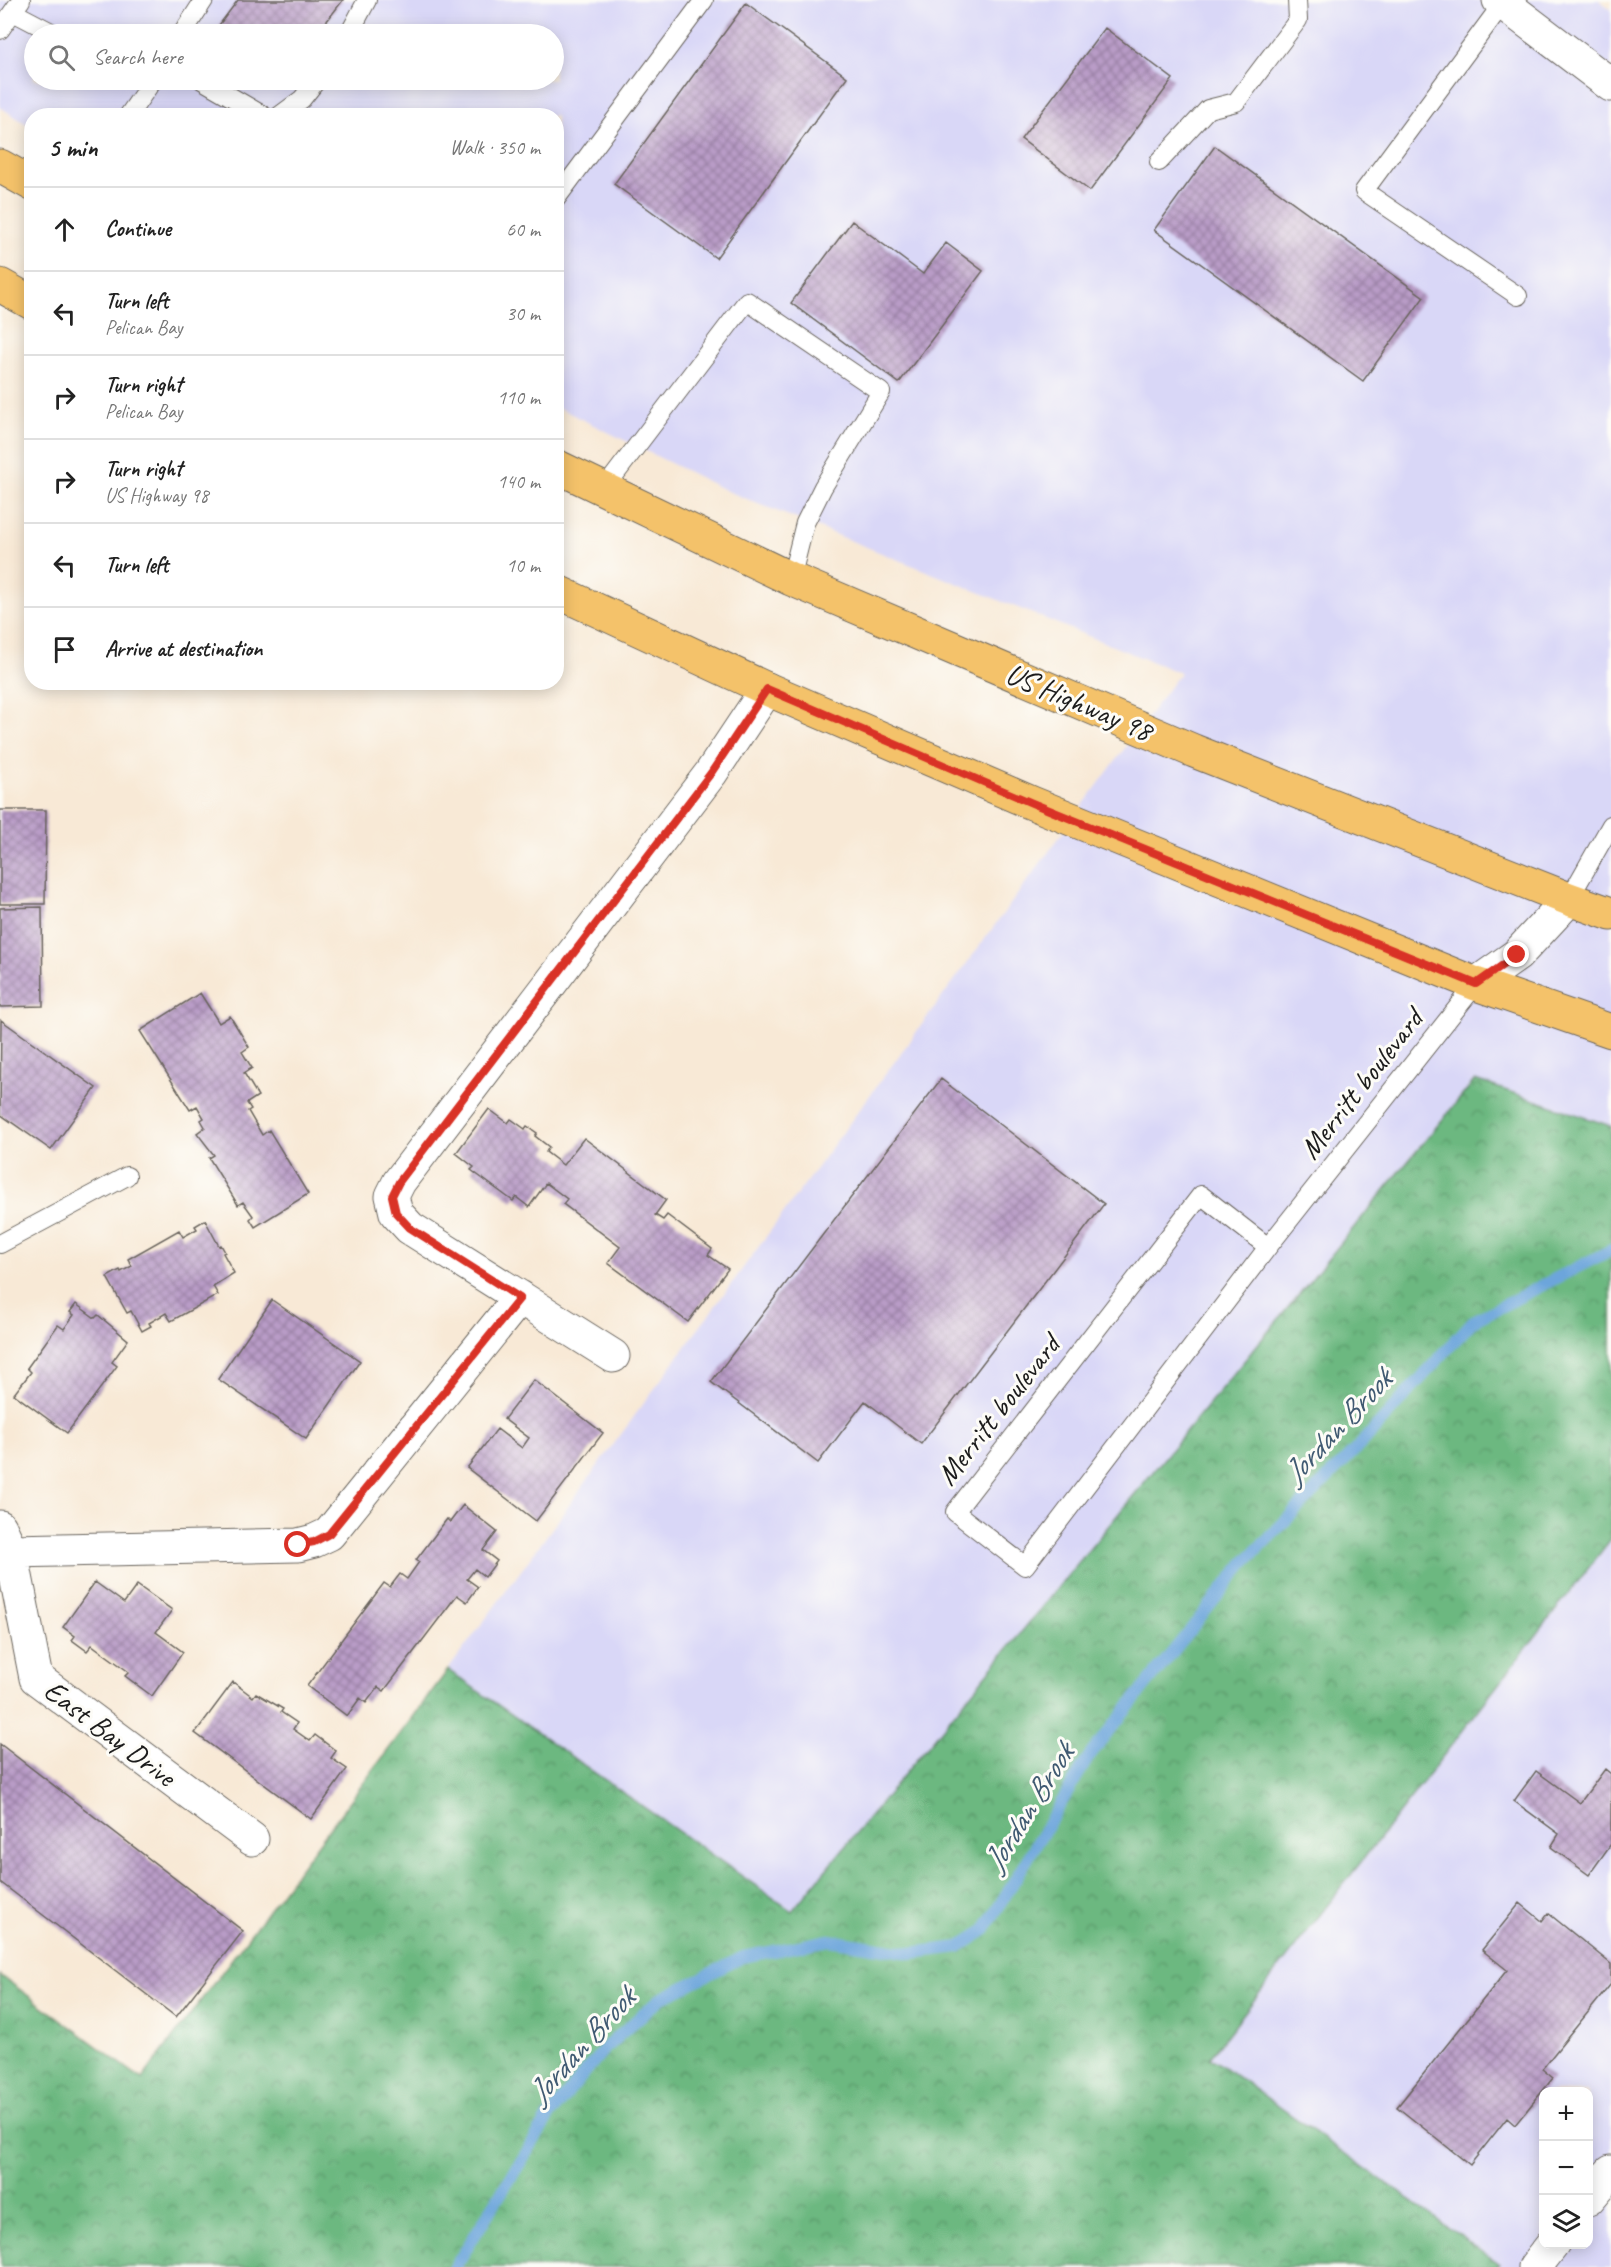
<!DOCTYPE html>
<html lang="en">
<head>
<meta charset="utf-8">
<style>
	:root { --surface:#fff; --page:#f6f6f6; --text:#222; --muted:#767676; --line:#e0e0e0 }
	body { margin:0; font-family:Caveat,sans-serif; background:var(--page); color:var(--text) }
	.controls { position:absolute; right:18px; bottom:18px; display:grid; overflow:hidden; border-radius:12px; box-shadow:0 3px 15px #0003 }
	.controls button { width:54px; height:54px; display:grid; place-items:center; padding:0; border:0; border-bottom:2px solid var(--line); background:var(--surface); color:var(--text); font:30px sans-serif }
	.stop { position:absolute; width:18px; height:18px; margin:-14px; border:4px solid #d93025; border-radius:50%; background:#fff }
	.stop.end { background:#d93025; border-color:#fff; box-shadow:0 2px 6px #0008 }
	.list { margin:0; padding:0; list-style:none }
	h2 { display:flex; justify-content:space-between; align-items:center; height:78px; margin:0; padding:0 24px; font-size:26px }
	h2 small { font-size:20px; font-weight:400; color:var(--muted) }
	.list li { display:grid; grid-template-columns:39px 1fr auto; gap:18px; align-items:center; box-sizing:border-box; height:84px; padding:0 24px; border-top:2px solid var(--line) }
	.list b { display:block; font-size:22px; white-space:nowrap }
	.list p { margin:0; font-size:20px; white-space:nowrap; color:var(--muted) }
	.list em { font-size:20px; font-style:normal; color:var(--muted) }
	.icon { flex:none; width:33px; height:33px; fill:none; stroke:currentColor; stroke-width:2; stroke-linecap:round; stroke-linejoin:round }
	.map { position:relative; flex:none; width:1611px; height:2267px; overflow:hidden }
	.search { position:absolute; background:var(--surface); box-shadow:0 3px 15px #0003; left:24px; top:24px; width:540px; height:66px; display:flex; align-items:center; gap:15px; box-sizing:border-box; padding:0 21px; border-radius:33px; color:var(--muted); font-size:22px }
	.panel { position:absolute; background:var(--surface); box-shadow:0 3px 15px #0003; left:24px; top:108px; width:540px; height:582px; border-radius:24px }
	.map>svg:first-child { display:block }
</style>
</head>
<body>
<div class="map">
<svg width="1611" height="2267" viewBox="0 0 1611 2267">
	<defs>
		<pattern id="forest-crowns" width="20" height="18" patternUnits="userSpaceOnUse" patternTransform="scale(1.5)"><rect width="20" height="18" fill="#6cb880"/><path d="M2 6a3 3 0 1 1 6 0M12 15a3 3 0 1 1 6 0" fill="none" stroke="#589568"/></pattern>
		<pattern id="building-cross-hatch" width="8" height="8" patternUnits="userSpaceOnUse" patternTransform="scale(1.5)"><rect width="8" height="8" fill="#b99cc7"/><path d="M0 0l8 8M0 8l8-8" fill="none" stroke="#967ea1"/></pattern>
	</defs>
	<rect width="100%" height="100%" fill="#fdfcf7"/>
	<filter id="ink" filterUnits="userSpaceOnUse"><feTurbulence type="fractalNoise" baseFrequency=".0167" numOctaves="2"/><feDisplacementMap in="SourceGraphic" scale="12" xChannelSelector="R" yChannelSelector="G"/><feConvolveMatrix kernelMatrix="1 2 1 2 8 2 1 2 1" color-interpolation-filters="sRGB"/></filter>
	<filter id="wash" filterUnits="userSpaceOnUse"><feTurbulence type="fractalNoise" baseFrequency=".008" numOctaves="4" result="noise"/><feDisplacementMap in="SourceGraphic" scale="24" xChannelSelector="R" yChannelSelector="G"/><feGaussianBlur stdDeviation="1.35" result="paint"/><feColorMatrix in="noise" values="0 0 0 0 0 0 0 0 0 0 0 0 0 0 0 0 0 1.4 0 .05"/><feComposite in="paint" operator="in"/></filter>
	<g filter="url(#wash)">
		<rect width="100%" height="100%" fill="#f8e9d6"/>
		<path fill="#d9d7f7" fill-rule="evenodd" d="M0,0H1599L1611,9V1126L1474,1080L792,1911L448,1670L1180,673L727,491L557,407L556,116H32L31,127L0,107ZM34,34H554V80H34Z
			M1611,1539V2267H1497L1499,2264L1210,2057ZM1544,2092H1588V2244H1544Z"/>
		<path fill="url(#forest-crowns)" stroke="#446a4e" stroke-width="1.5" d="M1475,1080L1611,1126V1539L1210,2057L1499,2264L1497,2267H0V1975L142,2079L448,1670L792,1911Z"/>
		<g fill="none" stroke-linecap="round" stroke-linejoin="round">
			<path stroke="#6ca5db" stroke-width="12" d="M455,2267L550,2115L605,2048L660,1999L743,1957L829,1940L911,1953L959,1947L984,1931L1090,1755L1244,1563L1359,1446L1473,1321L1611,1250"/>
		</g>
		<g id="blocks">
			<path fill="url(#building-cross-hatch)" d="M238,0H343L317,34H232L219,25Z
				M746,3L847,77L716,258L614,184Z
				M1105,28L1173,79L1090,191L1021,139Z
				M1215,146L1424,297L1363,381L1154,230Z
				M852,221L923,274L946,243L983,271L899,383L791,303Z
				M0,810H46L45,904H0Z
				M42,907L43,1006L0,1007V908Z
				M200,993L219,1023L230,1016L249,1047L242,1052L252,1068L244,1073L258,1096L247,1103L251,1109L248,1111L262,1135L269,1130L308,1194L255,1227L250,1219L253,1216L243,1202L238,1205L209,1158L214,1155L197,1133L205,1127L201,1120L204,1118L197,1106L190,1110L140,1031Z
				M1,1020L96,1088L51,1150L0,1114Z
				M941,1079L1104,1204L921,1444L865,1401L818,1463L711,1382Z
				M489,1109L508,1123L511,1119L525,1129L527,1126L537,1133L535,1136L549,1147L546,1152L563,1165L584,1138L666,1200L655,1215L663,1220L667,1215L712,1249L708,1255L728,1269L688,1322L608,1263L620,1247L563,1204L567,1199L546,1183L529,1207L516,1197L513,1201L471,1170L474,1167L456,1153Z
				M205,1220L219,1246L221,1245L225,1252L223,1253L234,1273L213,1286L218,1295L171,1321L166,1313L149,1323L151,1326L142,1331L131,1311L127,1313L107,1277L120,1270L121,1272L132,1266L128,1259L179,1230L183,1237L197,1229L195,1226Z
				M272,1300L360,1361L306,1439L218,1379Z
				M76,1304L95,1318L98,1315L128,1340L112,1362L117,1366L67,1433L14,1394L31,1372L27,1368L58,1325L64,1329L74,1315L70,1312Z
				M534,1380L603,1433L536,1521L467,1468L497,1429L522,1448L529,1438L504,1419Z
				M463,1505L497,1532L483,1550L497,1561L485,1577L475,1569L467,1579L478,1587L467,1602L457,1595L384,1691L378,1687L366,1703L360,1698L347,1716L307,1686L384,1583L390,1587L400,1574L407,1579L419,1562L416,1560L447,1519L450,1522Z
				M95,1582L124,1603L137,1585L172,1610L156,1632L183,1652L152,1696L125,1676L129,1672L92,1645L87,1651L72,1640L75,1636L63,1627Z
				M233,1682L253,1697L256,1693L283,1709L281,1712L297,1723L293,1729L310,1741L315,1735L336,1751L331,1758L347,1769L311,1819L195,1733Z
				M0,1744L243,1931L176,2017L0,1882Z
				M1605,1769L1611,1774V1844L1589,1875L1551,1847L1559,1834L1514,1801L1536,1771L1580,1803Z
				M1520,1903L1542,1921L1548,1913L1611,1964V1984L1542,2069L1553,2078L1515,2125L1507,2118L1470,2165L1397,2107L1507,1970L1482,1950Z"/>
		</g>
	</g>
	<g filter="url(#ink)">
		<use href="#blocks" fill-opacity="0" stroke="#69645d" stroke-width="1.5"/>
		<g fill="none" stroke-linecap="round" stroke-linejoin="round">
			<defs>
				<path id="service" d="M1503,3L1364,191L1518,296
					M13,12L55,34
					M0,30L21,0
					M182,34L204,0
					M349,34L367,0
					M202,80L264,116
					M128,116L153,80
					M279,116L302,99L317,80
					M1159,162L1208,109L1236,102L1298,20L1297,0
					M556,199L704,0
					M604,489L747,301L881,392L823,487L805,523L791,579
					M1569,899L1611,825
					M0,1244L127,1176
					M1268,1247L1201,1195L955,1512L1025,1566L1268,1247L1476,984"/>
				<path id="minor" d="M1476,984L1517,955L1569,899
					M613,1356L410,1228L396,1213L392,1196L399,1182L711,773L767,689
					M0,1527L11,1551L36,1678L252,1839
					M11,1551L298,1545L314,1541L329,1534L520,1297
					M1588,2199L1611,2172
					M1535,2267L1553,2244"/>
				<path id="tertiary" d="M1499,0L1611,85"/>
				<path id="primary" d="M0,166L32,184
					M0,285L32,303
					M556,466L791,579L1194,751L1569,899L1611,914
					M556,591L767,689L1032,803L1476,984L1611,1031"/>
			</defs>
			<use href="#service" stroke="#69645d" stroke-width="20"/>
			<use href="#minor" stroke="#69645d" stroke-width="35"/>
			<use href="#tertiary" stroke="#69645d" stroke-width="35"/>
			<use href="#primary" stroke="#69645d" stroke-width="35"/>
			<use href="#service" stroke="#fff" stroke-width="18"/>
			<use href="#minor" stroke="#fff" stroke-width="33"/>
			<use href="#tertiary" stroke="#fff" stroke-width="33"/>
			<use href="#primary" stroke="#f4c26a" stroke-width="33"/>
		</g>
	</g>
	<g fill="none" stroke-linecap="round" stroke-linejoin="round" filter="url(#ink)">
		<path stroke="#d93025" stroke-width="8" d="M298,1545L314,1542L329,1534L520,1298L410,1228L396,1213L392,1196L399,1182L711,773L767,689L1032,803L1476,984L1517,955"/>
	</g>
	<g text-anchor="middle" stroke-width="6" stroke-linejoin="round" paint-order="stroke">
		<g font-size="30" fill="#1c1c1c" stroke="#fdfcf7">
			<text transform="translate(1079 702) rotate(23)" y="10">US Highway 98</text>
			<text transform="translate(1361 1084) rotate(-52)" y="10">Merritt boulevard</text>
			<text transform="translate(998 1410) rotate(-52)" y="10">Merritt boulevard</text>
			<text transform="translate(110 1733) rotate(37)" y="10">East Bay Drive</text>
		</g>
		<g font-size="32" font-style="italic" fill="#405a72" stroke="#fdfcf7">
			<text transform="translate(1337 1426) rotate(-47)" y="11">Jordan Brook</text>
			<text transform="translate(1028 1807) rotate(-58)" y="11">Jordan Brook</text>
			<text transform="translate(581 2045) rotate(-48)" y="11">Jordan Brook</text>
		</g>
	</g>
</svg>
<div class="controls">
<button>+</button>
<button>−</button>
<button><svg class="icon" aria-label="layers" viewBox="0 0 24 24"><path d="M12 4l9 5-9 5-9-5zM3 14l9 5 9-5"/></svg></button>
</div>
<div class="stop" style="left:298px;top:1545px"></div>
<div class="stop end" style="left:1517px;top:955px"></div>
<div class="search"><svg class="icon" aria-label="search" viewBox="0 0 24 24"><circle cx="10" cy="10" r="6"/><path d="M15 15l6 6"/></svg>Search here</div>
<section class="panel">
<h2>5 min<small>Walk · 350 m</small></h2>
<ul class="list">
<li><svg class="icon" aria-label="ahead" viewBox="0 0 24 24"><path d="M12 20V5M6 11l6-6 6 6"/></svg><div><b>Continue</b></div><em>60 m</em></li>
<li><svg class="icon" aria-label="left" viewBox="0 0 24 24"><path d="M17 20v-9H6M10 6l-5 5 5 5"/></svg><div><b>Turn left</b><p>Pelican Bay</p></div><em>30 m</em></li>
<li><svg class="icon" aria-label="right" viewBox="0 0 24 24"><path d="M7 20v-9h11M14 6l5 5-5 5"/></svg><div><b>Turn right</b><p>Pelican Bay</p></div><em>110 m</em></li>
<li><svg class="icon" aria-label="right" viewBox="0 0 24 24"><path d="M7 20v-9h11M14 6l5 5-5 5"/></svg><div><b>Turn right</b><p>US Highway 98</p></div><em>140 m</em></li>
<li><svg class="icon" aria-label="left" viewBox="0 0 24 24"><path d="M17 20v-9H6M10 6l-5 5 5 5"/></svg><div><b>Turn left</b></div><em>10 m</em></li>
<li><svg class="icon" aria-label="arrive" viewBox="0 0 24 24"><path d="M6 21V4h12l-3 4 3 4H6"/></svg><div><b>Arrive at destination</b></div></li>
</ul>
</section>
</div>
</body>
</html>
